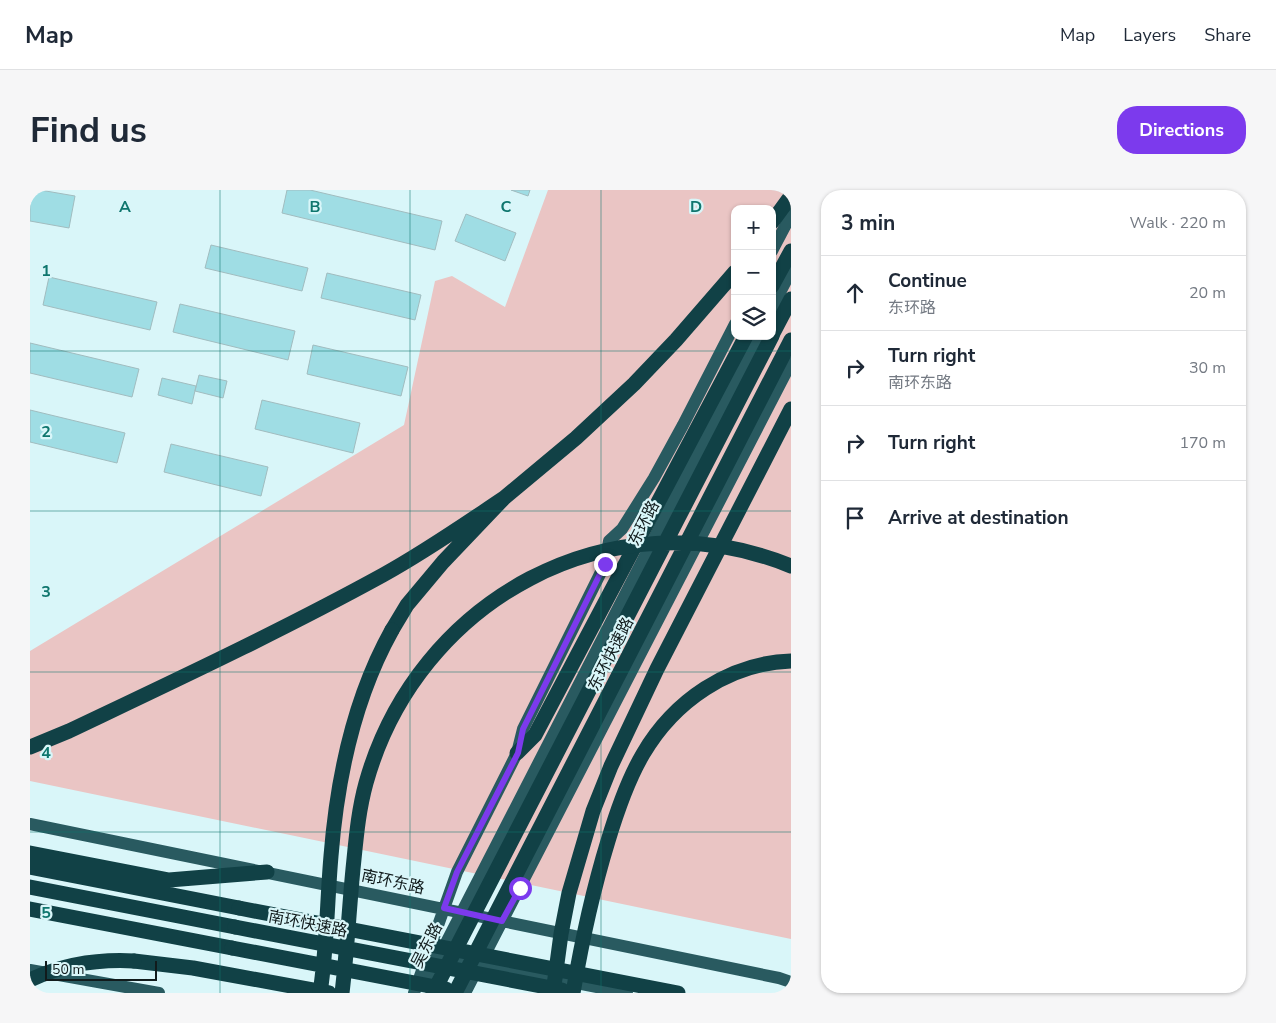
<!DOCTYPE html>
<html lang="en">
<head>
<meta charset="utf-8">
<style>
	:root { --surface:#fff; --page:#f6f6f7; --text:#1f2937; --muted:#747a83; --line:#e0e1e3; --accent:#7c3aed }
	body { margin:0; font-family:"Nunito Sans","Noto Sans SC",sans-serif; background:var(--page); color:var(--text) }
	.controls { position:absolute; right:15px; top:15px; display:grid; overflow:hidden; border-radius:10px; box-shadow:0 1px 4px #0004 }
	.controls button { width:45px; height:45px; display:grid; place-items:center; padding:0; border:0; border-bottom:1px solid var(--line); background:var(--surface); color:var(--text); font:25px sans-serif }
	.scale { position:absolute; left:15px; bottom:12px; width:112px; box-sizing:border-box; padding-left:5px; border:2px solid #111b1c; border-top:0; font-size:14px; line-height:18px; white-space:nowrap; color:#111b1c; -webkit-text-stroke:4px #d9f6f9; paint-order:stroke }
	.stop { position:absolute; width:15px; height:15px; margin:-11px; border:4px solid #7c3aed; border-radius:50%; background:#fff }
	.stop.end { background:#7c3aed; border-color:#fff; box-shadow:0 1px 5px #0008 }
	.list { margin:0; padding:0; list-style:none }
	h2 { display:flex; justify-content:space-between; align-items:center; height:65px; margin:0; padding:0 20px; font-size:21px }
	h2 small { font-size:16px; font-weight:400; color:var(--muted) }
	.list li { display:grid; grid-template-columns:32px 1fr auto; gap:15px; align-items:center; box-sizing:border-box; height:75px; padding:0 20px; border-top:1px solid var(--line) }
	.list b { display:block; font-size:19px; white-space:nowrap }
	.list p { margin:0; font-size:16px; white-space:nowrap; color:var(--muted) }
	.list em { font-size:16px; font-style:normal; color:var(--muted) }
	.icon { flex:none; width:28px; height:28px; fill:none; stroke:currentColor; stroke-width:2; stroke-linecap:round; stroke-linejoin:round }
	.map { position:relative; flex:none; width:761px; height:803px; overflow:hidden; border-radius:20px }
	header { display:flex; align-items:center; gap:30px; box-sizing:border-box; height:70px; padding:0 25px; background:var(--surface); border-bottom:1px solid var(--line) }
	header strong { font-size:24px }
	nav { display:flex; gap:28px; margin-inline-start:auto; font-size:18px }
	.intro { display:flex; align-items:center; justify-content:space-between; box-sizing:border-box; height:120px; padding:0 30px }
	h1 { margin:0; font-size:35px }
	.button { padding:12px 22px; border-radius:20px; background:var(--accent); color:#fff; font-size:18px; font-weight:700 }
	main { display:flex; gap:30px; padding:0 30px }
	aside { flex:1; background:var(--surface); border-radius:20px; box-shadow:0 1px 4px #0004 }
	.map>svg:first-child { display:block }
</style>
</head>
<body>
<header>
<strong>Map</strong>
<nav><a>Map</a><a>Layers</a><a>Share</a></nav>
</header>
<div class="intro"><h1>Find us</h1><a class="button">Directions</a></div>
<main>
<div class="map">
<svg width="761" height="803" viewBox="0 0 761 803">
	<rect width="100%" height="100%" fill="#d9f6f9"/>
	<path fill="#eac5c4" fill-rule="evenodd" d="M518,0H761V749L0,591V461L374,235L405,91L422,86L475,117ZM705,19H742V146H705Z"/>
	<path fill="#9fdde4" stroke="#a1bcbf" d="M0,0H10L45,6L39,38L0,31Z
		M257,0H280L412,31L405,60L252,23Z
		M481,0H500L498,6Z
		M436,24L486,43L475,71L425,51Z
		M181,55L278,78L272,101L175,78Z
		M297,83L391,105L385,130L291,108Z
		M19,87L127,112L120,140L13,115Z
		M150,114L265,141L258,170L143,142Z
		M0,153L109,179L102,207L0,183Z
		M283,155L378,177L371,206L277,184Z
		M169,185L197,191L193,208L165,201Z
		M132,188L166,196L162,214L128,205Z
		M232,210L330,233L323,263L225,239Z
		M0,220L95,243L87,273L0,252Z
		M141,254L238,277L231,306L134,282Z"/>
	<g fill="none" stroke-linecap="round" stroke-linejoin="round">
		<path stroke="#295a60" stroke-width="12" d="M742,61L761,25
			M742,118L761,81
			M0,634L749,788L761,792
			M414,767L597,803
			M0,780L129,803
			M400,784L728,146
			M384,803L427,682L487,563L493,539L575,374L579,351L592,339L624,288L653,235L705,134
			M435,803L761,173"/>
		<path stroke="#114146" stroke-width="15" d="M742,32L761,6
			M742,96L761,61
			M742,145L761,109
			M362,440L377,415L413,372L474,308L546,248L604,194L646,150L705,82
			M0,557L39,541C144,491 251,441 353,385C395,362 435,334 474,308
			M487,563L505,545L716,146
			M0,663L139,690L237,682
			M0,677L209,718
			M0,697L205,737
			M0,719L202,758
			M104,771L163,778L299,803"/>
		<path stroke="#114146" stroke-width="15" d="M209,718L648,803
			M205,737L532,800
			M202,758L416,799
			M0,790C34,774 67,769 104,771
			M290,803C297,758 297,712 301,666C307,590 324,508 362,440
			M312,803C317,762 319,720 323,679C326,650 328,622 336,593C387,410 581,303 761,376
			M403,803L742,146
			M425,803L761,150
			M523,803L531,744L539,703L563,621L581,576L627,479L761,219
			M543,803C552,750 562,703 578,651C587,621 597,591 613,564C644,511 699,473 761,471"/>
	</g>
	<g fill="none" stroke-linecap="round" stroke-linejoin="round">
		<path stroke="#7c3aed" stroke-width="6" d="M490,698L472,731L414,718L427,682L488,563L493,539L575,374"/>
	</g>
	<path fill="none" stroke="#0f766e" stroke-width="1" stroke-opacity="0.55" d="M190,0V803M380,0V803M571,0V803M0,161H761M0,321H761M0,482H761M0,642H761"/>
	<g text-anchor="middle" stroke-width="4.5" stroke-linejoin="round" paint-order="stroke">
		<g font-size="16" fill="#111b1c" stroke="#d9f6f9">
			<text transform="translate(613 333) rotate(-63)" y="6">东环路</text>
			<text transform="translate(580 464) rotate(-63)" y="6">东环快速路</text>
			<text transform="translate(363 691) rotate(12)" y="6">南环东路</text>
			<text transform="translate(278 733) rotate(11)" y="6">南环快速路</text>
			<text transform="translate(396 755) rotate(-63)" y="6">吴东路</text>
		</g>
	</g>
	<g font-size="16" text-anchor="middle" font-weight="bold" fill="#0f766e" stroke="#d9f6f9" stroke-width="4.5" stroke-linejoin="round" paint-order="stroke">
		<text x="95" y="22">A</text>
		<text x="285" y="22">B</text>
		<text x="476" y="22">C</text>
		<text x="666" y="22">D</text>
		<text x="16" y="86">1</text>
		<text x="16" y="247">2</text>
		<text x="16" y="407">3</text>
		<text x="16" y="568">4</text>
		<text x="16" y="728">5</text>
	</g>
</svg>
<div class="controls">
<button>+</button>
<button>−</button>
<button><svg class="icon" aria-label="layers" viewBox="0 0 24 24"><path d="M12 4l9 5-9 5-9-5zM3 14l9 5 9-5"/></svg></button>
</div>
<div class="scale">50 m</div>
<div class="stop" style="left:490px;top:698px"></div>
<div class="stop end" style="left:575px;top:374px"></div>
</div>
<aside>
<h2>3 min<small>Walk · 220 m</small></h2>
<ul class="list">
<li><svg class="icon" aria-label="ahead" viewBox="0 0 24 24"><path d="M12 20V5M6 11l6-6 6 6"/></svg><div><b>Continue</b><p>东环路</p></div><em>20 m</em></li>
<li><svg class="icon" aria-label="right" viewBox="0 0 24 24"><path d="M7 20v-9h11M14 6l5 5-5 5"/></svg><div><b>Turn right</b><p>南环东路</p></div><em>30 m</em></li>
<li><svg class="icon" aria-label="right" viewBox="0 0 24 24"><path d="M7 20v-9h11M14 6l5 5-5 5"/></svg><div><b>Turn right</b></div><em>170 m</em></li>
<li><svg class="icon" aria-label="arrive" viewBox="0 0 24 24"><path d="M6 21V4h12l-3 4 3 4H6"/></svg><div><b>Arrive at destination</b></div></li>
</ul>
</aside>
</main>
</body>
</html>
